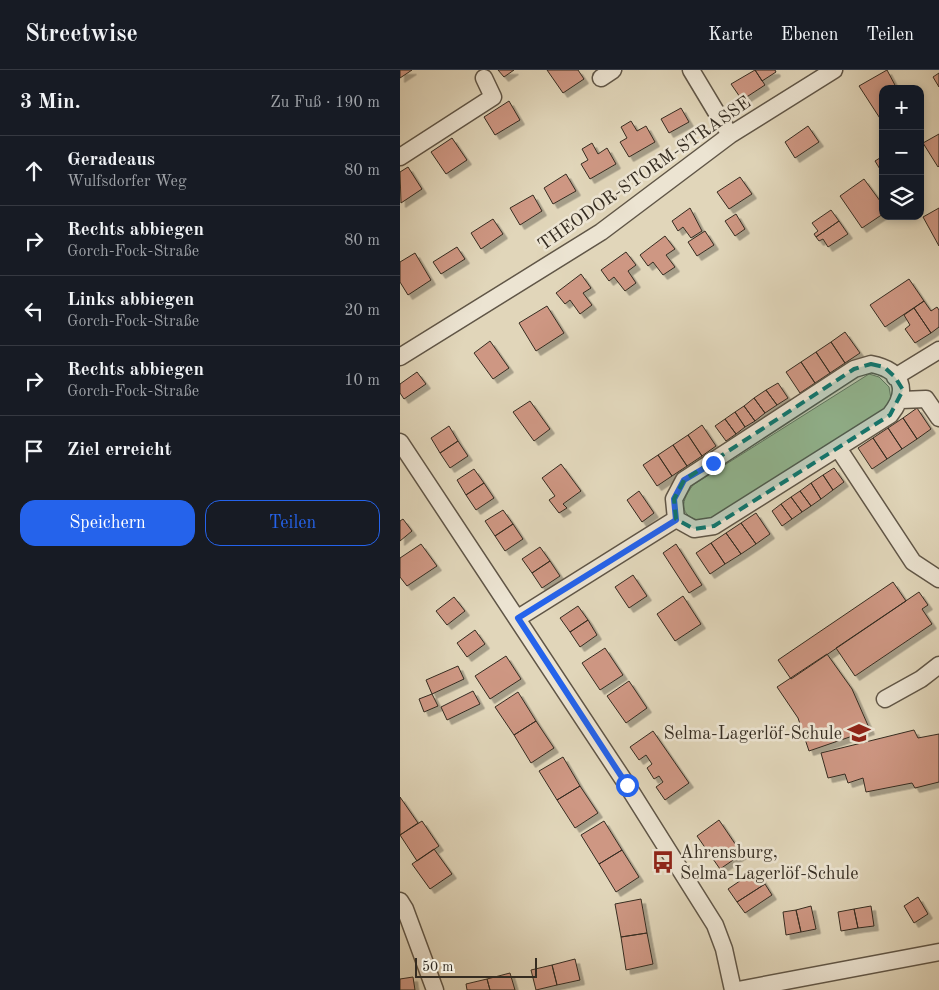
<!DOCTYPE html>
<html lang="de">
<head>
<meta charset="utf-8">
<style>
	:root { --surface:#171b24; --page:#20242c; --text:#f1f3f6; --muted:#9ea1a6; --line:#363941; --accent:#2563eb }
	body { margin:0; font-family:"Old Standard TT",serif; background:var(--page); color:var(--text) }
	.controls { position:absolute; right:15px; top:15px; display:grid; overflow:hidden; border-radius:10px; box-shadow:0 2px 8px #0003 }
	.controls button { width:45px; height:45px; display:grid; place-items:center; padding:0; border:0; border-bottom:1px solid var(--line); background:var(--surface); color:var(--text); font:25px sans-serif }
	.scale { position:absolute; left:15px; bottom:12px; width:122px; box-sizing:border-box; padding-left:5px; border:2px solid #352c21; border-top:0; font-size:14px; line-height:18px; white-space:nowrap; color:#352c21; -webkit-text-stroke:4px #ece4d2; paint-order:stroke }
	.stop { position:absolute; width:15px; height:15px; margin:-11px; border:4px solid #2563eb; border-radius:50%; background:#fff }
	.stop.end { background:#2563eb; border-color:#fff; box-shadow:0 1px 5px #0008 }
	.list { margin:0; padding:0; list-style:none }
	h2 { display:flex; justify-content:space-between; align-items:center; height:65px; margin:0; padding:0 20px; font-size:21px }
	h2 small { font-size:16px; font-weight:400; color:var(--muted) }
	.list li { display:grid; grid-template-columns:32px 1fr auto; gap:15px; align-items:center; box-sizing:border-box; height:70px; padding:0 20px; border-top:1px solid var(--line) }
	.list b { display:block; font-size:19px; white-space:nowrap }
	.list p { margin:0; font-size:16px; white-space:nowrap; color:var(--muted) }
	.list em { font-size:16px; font-style:normal; color:var(--muted) }
	.actions { display:flex; gap:10px; padding:15px 20px }
	.actions a { flex:1; padding:11px 0; border:1px solid var(--accent); border-radius:15px; text-align:center; font-size:18px; color:var(--accent) }
	.actions .main { background:var(--accent); color:#fff }
	.icon { flex:none; width:28px; height:28px; fill:none; stroke:currentColor; stroke-width:2; stroke-linecap:round; stroke-linejoin:round }
	.map { position:relative; flex:none; width:539px; height:920px; overflow:hidden }
	header { display:flex; align-items:center; gap:30px; box-sizing:border-box; height:70px; padding:0 25px; background:var(--surface); border-bottom:1px solid var(--line) }
	header strong { font-size:24px }
	nav { display:flex; gap:28px; margin-inline-start:auto; font-size:18px }
	main { display:flex }
	aside { flex:1; background:var(--surface) }
	.map>svg:first-child { display:block }
</style>
</head>
<body>
<header>
<strong>Streetwise</strong>
<nav><a>Karte</a><a>Ebenen</a><a>Teilen</a></nav>
</header>
<main>
<aside>
<h2>3 Min.<small>Zu Fuß · 190 m</small></h2>
<ul class="list">
<li><svg class="icon" aria-label="ahead" viewBox="0 0 24 24"><path d="M12 20V5M6 11l6-6 6 6"/></svg><div><b>Geradeaus</b><p>Wulfsdorfer Weg</p></div><em>80 m</em></li>
<li><svg class="icon" aria-label="right" viewBox="0 0 24 24"><path d="M7 20v-9h11M14 6l5 5-5 5"/></svg><div><b>Rechts abbiegen</b><p>Gorch-Fock-Straße</p></div><em>80 m</em></li>
<li><svg class="icon" aria-label="left" viewBox="0 0 24 24"><path d="M17 20v-9H6M10 6l-5 5 5 5"/></svg><div><b>Links abbiegen</b><p>Gorch-Fock-Straße</p></div><em>20 m</em></li>
<li><svg class="icon" aria-label="right" viewBox="0 0 24 24"><path d="M7 20v-9h11M14 6l5 5-5 5"/></svg><div><b>Rechts abbiegen</b><p>Gorch-Fock-Straße</p></div><em>10 m</em></li>
<li><svg class="icon" aria-label="arrive" viewBox="0 0 24 24"><path d="M6 21V4h12l-3 4 3 4H6"/></svg><div><b>Ziel erreicht</b></div></li>
</ul>
<div class="actions"><a class="main">Speichern</a><a>Teilen</a></div>
</aside>
<div class="map">
<svg width="539" height="920" viewBox="0 0 539 920">
	<defs>
		<filter id="shadow"><feDropShadow dx="4.5" dy="4.5" stdDeviation="0" flood-color="#0004"/></filter>
	</defs>
	<rect width="100%" height="100%" fill="#e1d6ba"/>
	<filter id="stains"><feTurbulence type="fractalNoise" baseFrequency=".004" numOctaves="4"/><feColorMatrix values="0 0 0 0 .2 0 0 0 0 .09 0 0 0 0 .02 0 0 0 .5 -.17"/></filter>
	<radialGradient id="worn" r=".72"><stop offset=".6" stop-color="#630" stop-opacity="0"/><stop offset="1" stop-color="#630" stop-opacity=".3"/></radialGradient>
	<path fill="#b0be92" stroke="#72755a" d="M469,304L479,307L489,317L491,329L487,337L307,452C280,448 278,435 293,415Z"/>
	<path fill="#ce9783" stroke="#352c21" filter="url(#shadow)" d="M0,0H12L0,8Z
		M98,0H114L104,7Z
		M147,0H178L184,9L163,23Z
		M355,0L365,15L342,30L331,14Z
		M355,0H375L376,2L362,11Z
		M487,0L496,17V19H483V53L459,16Z
		M539,3V17L533,7Z
		M109,31L120,50L95,65L84,47Z
		M281,38L289,52L269,63L261,49Z
		M231,51L237,61L246,56L255,72L229,87L220,72L227,68L221,57Z
		M408,56L419,72L395,88L385,72Z
		M539,64V96L538,97L523,73Z
		M52,68L67,90L46,104L31,82Z
		M192,73L198,84L207,78L216,94L190,109L181,94L188,90L182,79Z
		M483,86V104L475,91Z
		M8,97L22,119L1,133L0,102Z
		M166,104L176,121L153,134L144,118Z
		M340,107L352,124L329,139L317,122Z
		M464,109L483,135V144L462,158L440,126Z
		M133,125L142,141L120,155L110,138Z
		M290,138L302,161L291,168L283,157L278,161L272,151Z
		M539,138V176L523,147Z
		M431,140L439,151L416,167L414,164L418,161L412,153Z
		M336,144L345,159L335,166L325,151Z
		M93,149L103,164L81,179L71,163Z
		M439,151L448,164L428,177L423,169L419,171L416,167Z
		M305,161L314,175L297,186L288,172Z
		M265,166L275,179L266,185L275,197L263,205L253,192L248,196L240,185Z
		M57,177L65,189L41,204L33,192Z
		M226,182L236,195L228,201L236,213L225,221L214,207L209,211L201,200Z
		M15,183L31,210L8,225L0,212V192Z
		M181,204L191,218L183,223L192,235L180,244L170,230L165,234L156,223Z
		M509,209L524,231L485,257L470,235Z
		M524,231L531,241L537,237L539,240V257L531,263L514,238Z
		M147,236L164,263L136,281L119,253Z
		M514,238L531,263L515,273L505,259L510,255L504,245Z
		M445,262L460,283L445,293L431,272Z
		M90,271L109,298L93,309L74,283Z
		M431,272L445,293L430,303L416,282Z
		M416,282L430,303L415,313L401,292Z
		M401,292L415,313L400,323L386,302Z
		M17,302L26,314L4,329L0,323V314Z
		M378,313L388,328L377,335L366,320Z
		M366,320L377,335L365,343L354,328Z
		M354,328L365,343L355,351L344,336Z
		M130,331L150,359L134,371L113,342Z
		M344,336L355,351L345,357L335,342Z
		M517,338L531,359L517,369L503,348Z
		M335,342L345,357L336,364L325,349Z
		M503,348L517,369L502,379L488,358Z
		M325,349L336,364L326,371L315,356Z
		M302,355L316,376L302,386L288,365Z
		M49,356L58,371L40,383L31,368Z
		M488,358L502,379L487,389L473,368Z
		M288,365L302,386L287,396L273,375Z
		M473,368L487,389L472,399L458,378Z
		M58,371L68,386L50,398L40,383Z
		M273,375L287,396L272,406L258,385Z
		M258,385L272,406L257,416L243,395Z
		M161,394L181,421L163,434L167,438L159,443L149,430L155,426L142,408Z
		M434,398L444,412L433,420L423,405Z
		M74,399L84,413L66,425L57,410Z
		M423,405L433,420L421,429L411,413Z
		M84,413L94,428L76,440L66,425Z
		M411,413L421,429L411,436L400,421Z
		M239,421L254,443L242,452L227,430Z
		M400,421L411,436L402,442L391,427Z
		M391,427L402,442L392,449L381,434Z
		M381,434L392,449L382,456L372,441Z
		M103,440L113,454L95,466L85,451Z
		M356,443L370,464L356,474L341,453Z
		M3,449L12,461L0,471V451Z
		M341,453L356,474L341,484L326,463Z
		M113,454L123,469L105,481L95,466Z
		M326,463L341,484L325,494L311,473Z
		M311,473L325,494L310,504L296,483Z
		M21,474L37,496L7,516L0,507V488Z
		M276,474L302,515L289,523L263,483Z
		M140,477L150,491L132,503L122,489Z
		M150,491L160,506L142,518L132,503Z
		M233,505L247,526L229,538L215,517Z
		M493,512L506,531L391,609L378,590Z
		M519,522L528,535L522,539L532,554L455,606L436,578Z
		M283,526L301,554L275,571L257,544Z
		M54,527L65,541L47,555L36,541Z
		M178,536L188,550L170,562L160,548Z
		M188,550L197,565L180,577L170,562Z
		M75,560L85,574L67,587L57,573Z
		M205,578L223,605L200,620L182,593Z
		M427,584L452,619L470,660L409,681L398,648L377,617Z
		M106,586L121,609L90,629L75,606Z
		M58,596L64,609L32,624L26,610Z
		M229,611L247,638L226,653L207,626Z
		M73,621L80,634L47,650L41,637Z
		M118,622L136,651L114,665L95,637Z
		M32,624L38,636L24,642L19,629Z
		M136,651L154,678L131,693L114,665Z
		M514,660L518,668L539,664V712L515,718L512,713L466,722L463,708L448,713L445,704L428,708L421,683Z
		M253,661L289,713L265,730L256,717L263,712L259,706L254,709L247,698L252,694L246,685L239,690L230,677Z
		M163,687L180,716L157,730L139,701Z
		M180,716L198,743L175,758L157,730Z
		M0,727L18,753L0,765Z
		M319,750L342,784L320,799L297,766Z
		M22,751L39,776L17,791L0,765Z
		M204,751L222,780L199,794L181,765Z
		M34,779L52,804L30,819L12,794Z
		M222,780L239,807L216,822L199,794Z
		M356,800L365,814L337,832L328,819Z
		M365,814L372,825L345,843L337,832Z
		M518,827L528,844L514,853L504,836Z
		M241,829L247,863L221,867L215,834Z
		M411,836L416,859L401,862L396,840Z
		M471,836L474,856L458,858L454,839Z
		M454,839L458,858L441,861L438,842Z
		M396,840L401,862L386,865L383,842Z
		M247,863L253,894L226,900L221,867Z
		M175,889L180,910L157,915L152,895Z
		M152,895L157,915L136,920L131,900Z
		M110,903L115,920H90L87,909Z
		M13,907L15,920H0V909Z
		M87,909L90,920H67L66,914Z"/>
	<g fill="none" stroke-linecap="round" stroke-linejoin="round">
		<defs>
			<path id="minor" d="M291,0L330,65
				M201,8L213,0
				M0,87L93,27L84,8
				M0,287L201,162L330,65L434,0
				M471,294C502,300 510,320 490,345L314,456L294,459L276,449L274,429L284,410L454,299Z
				M495,307L539,280
				M501,330L526,329L539,348
				M0,372L227,715L315,855L324,879L333,920
				M438,378L513,492L539,509
				M118,548L276,449
				M485,629L521,609L539,595
				M0,831L5,839L35,920
				M338,920L539,882"/>
		</defs>
		<use href="#minor" stroke="#605647" stroke-width="19"/>
		<use href="#minor" stroke="#ece4d2" stroke-width="16"/>
	</g>
	<g fill="none" stroke-linecap="round" stroke-linejoin="round">
		<path stroke="#2563eb" stroke-width="6" d="M227,715L118,548L276,450L274,429L284,410L313,393"/>
	</g>
	<path fill="#0f766e" fill-opacity="0.2" stroke="#0f766e" stroke-width="4" stroke-dasharray="10 6" stroke-linejoin="round" d="M471,294L484,297L495,307L503,320L490,345L314,456L294,459L276,449L274,429L284,410L454,299Z"/>
	<defs>
		<symbol id="school-bare" viewBox="-9 -9 18 18"><path d="M0-5L7-2L0 1L-7-2ZM-4 1L0 2.5L4 1V4Q0 6-4 4Z" fill="#8f2418" stroke="#ece4d2" stroke-width="2.5" paint-order="stroke"/></symbol>
		<symbol id="bus-bare" viewBox="-9 -9 18 18"><path d="M-5-6H5V4H4V6H2V4H-2V6H-4V4H-5ZM-3.5-4V0h7V-4ZM-3.5 1.2v1.5H-2V1.2ZM2 1.2v1.5H3.5V1.2Z" fill="#8f2418" stroke="#ece4d2" stroke-width="2.5" paint-order="stroke"/></symbol>
	</defs>
	<g fill-rule="evenodd">
		<use href="#school-bare" x="443" y="647" width="32" height="32"/>
		<use href="#bus-bare" x="247" y="776" width="32" height="32"/>
	</g>
	<g text-anchor="middle" stroke-width="5" stroke-linejoin="round" paint-order="stroke">
		<g font-size="18" fill="#352c21" stroke="#ece4d2">
			<text transform="translate(244 103) rotate(-35)" y="6">THEODOR-STORM-STRASSE</text>
		</g>
		<g font-size="18" fill="#352c21" stroke="#ece4d2" text-anchor="end">
			<text x="442" y="669">Selma-Lagerlöf-Schule</text>
			<text x="280" y="788" text-anchor="start">Ahrensburg,<tspan x="280" dy="21">Selma-Lagerlöf-Schule</tspan></text>
		</g>
	</g>
	<rect width="100%" height="100%" filter="url(#stains)"/>
	<rect width="100%" height="100%" fill="url(#worn)"/>
</svg>
<div class="controls">
<button>+</button>
<button>−</button>
<button><svg class="icon" aria-label="layers" viewBox="0 0 24 24"><path d="M12 4l9 5-9 5-9-5zM3 14l9 5 9-5"/></svg></button>
</div>
<div class="scale">50 m</div>
<div class="stop" style="left:227px;top:715px"></div>
<div class="stop end" style="left:313px;top:393px"></div>
</div>
</main>
</body>
</html>
